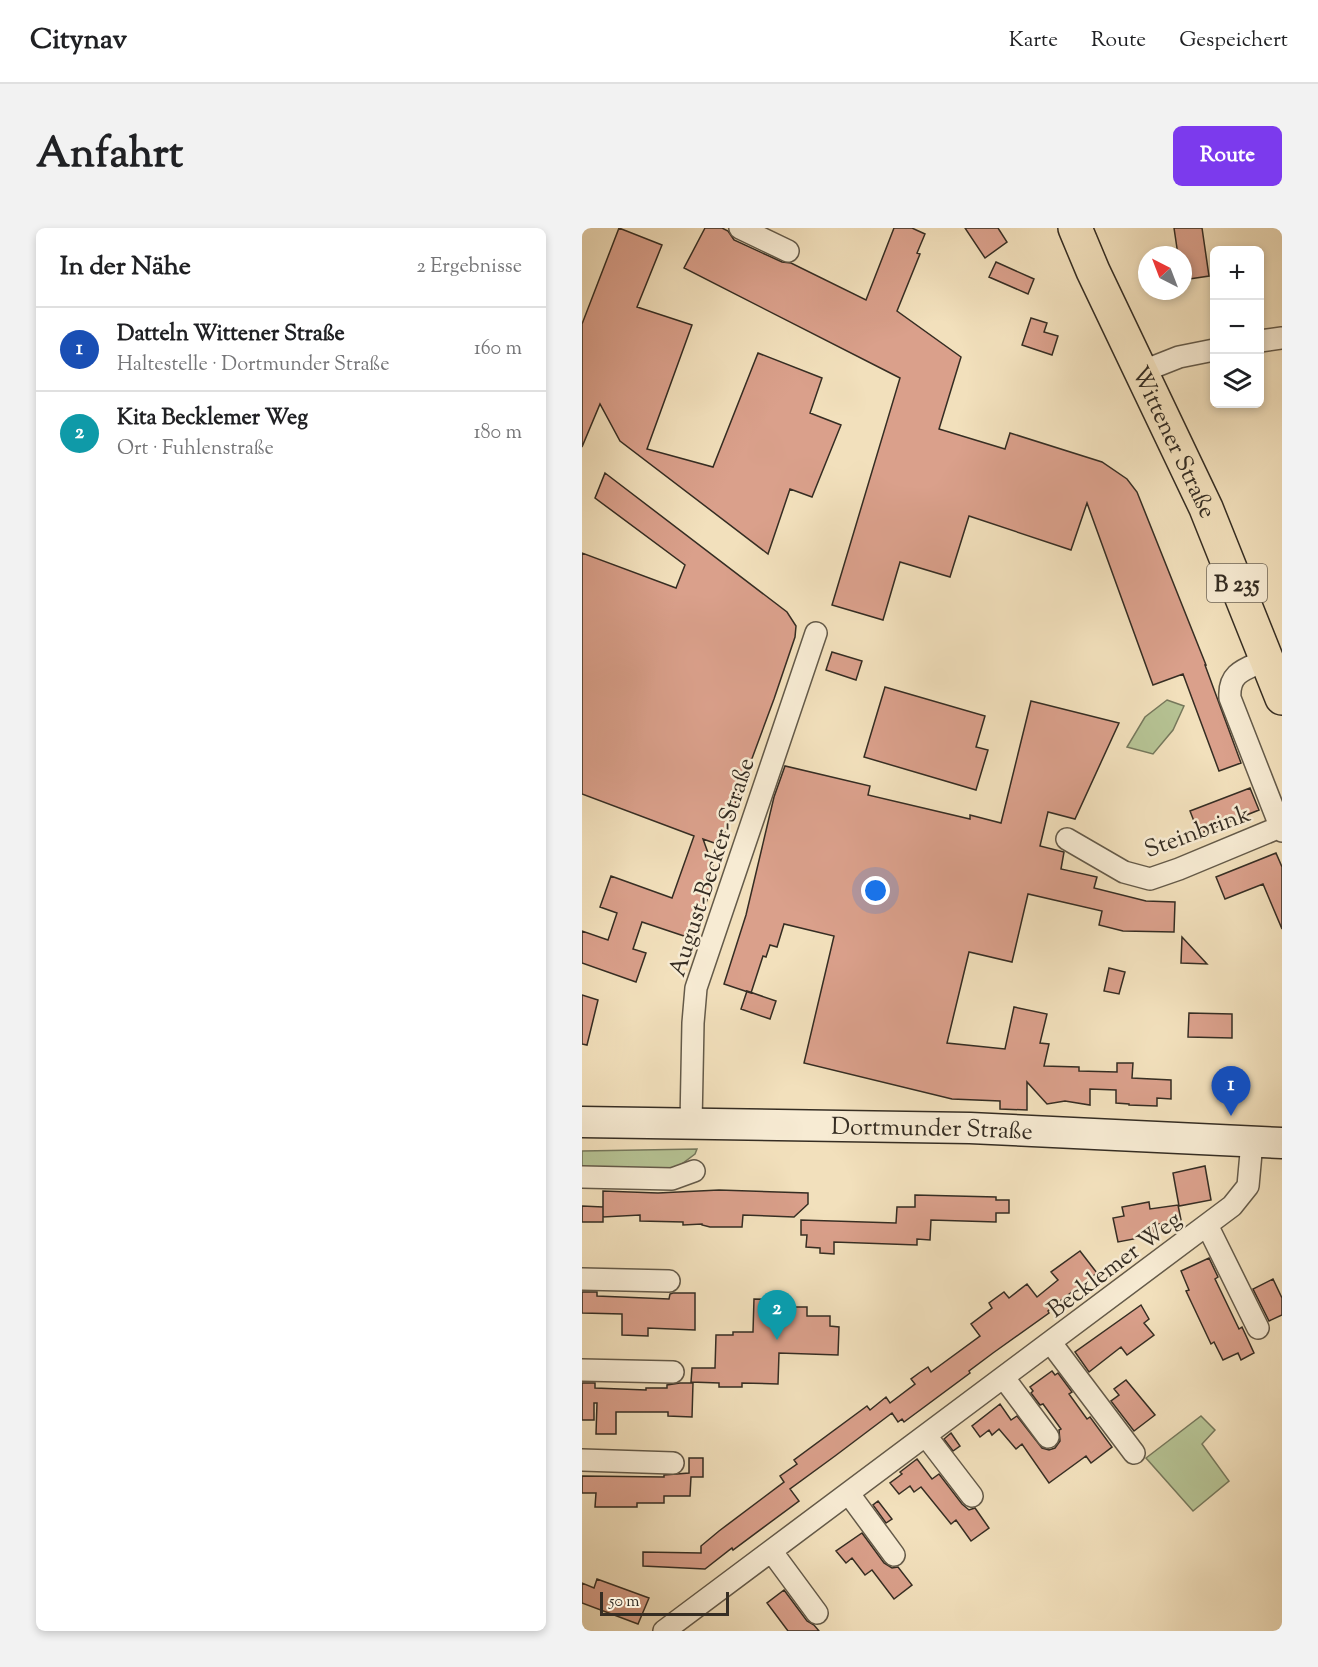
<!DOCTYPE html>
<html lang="de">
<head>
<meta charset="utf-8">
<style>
	:root { --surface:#fff; --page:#f2f2f2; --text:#202124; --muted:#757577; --line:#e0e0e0; --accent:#7c3aed }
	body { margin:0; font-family:"Sorts Mill Goudy",serif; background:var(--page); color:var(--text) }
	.controls { position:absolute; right:18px; top:18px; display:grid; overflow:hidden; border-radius:9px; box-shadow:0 3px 9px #0003 }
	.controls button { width:54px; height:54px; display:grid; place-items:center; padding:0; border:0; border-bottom:2px solid var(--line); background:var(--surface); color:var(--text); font:30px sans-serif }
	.compass { position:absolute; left:556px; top:18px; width:54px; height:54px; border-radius:50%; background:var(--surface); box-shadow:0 3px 9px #0003; rotate:318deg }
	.scale { position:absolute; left:18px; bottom:15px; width:129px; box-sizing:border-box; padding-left:6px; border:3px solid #352d23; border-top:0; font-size:16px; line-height:21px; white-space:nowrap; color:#352d23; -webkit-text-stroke:4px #f7ebd3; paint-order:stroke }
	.you { position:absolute; left:294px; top:663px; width:21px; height:21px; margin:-15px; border:4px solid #fff; border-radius:50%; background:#1a73e8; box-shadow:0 0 0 9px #1a73e833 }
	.badge { display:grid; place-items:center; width:39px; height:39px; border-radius:50%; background:var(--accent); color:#fff; font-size:20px; font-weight:700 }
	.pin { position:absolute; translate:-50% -50px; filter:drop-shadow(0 2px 3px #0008) }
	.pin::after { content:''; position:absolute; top:32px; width:21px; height:18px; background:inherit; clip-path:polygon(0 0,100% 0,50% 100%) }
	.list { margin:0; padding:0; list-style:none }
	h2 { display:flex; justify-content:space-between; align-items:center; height:78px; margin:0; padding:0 24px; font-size:26px }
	h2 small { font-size:20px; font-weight:400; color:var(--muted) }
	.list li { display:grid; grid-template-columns:39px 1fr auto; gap:18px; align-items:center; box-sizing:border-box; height:84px; padding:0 24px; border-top:2px solid var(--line) }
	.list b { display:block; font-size:22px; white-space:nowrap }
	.list p { margin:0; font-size:20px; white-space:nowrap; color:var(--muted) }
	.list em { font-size:20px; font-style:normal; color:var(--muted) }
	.icon { flex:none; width:33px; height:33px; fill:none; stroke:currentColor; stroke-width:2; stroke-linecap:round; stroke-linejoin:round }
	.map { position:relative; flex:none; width:700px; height:1403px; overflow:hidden; border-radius:9px }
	header { display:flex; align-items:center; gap:36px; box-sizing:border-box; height:84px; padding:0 30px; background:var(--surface); border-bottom:2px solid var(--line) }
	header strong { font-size:28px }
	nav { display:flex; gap:33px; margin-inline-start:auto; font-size:21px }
	.intro { display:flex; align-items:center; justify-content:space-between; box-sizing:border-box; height:144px; padding:0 36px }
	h1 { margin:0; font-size:42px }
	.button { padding:15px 27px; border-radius:9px; background:var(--accent); color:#fff; font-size:21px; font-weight:700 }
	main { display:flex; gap:36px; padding:0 36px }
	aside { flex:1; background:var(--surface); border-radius:9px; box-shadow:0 3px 9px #0003 }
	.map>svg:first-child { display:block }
</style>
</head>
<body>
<header>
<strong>Citynav</strong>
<nav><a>Karte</a><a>Route</a><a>Gespeichert</a></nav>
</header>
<div class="intro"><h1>Anfahrt</h1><a class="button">Route</a></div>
<main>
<aside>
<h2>In der Nähe<small>2 Ergebnisse</small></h2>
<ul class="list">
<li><span class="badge" style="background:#1a4fb4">1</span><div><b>Datteln Wittener Straße</b><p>Haltestelle · Dortmunder Straße</p></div><em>160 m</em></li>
<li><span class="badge" style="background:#0f9aa8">2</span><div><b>Kita Becklemer Weg</b><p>Ort · Fuhlenstraße</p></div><em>180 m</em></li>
</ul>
</aside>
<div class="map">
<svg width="700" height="1403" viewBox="0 0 700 1403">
	<rect width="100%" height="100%" fill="#f2e0bc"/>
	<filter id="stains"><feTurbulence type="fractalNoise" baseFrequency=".00333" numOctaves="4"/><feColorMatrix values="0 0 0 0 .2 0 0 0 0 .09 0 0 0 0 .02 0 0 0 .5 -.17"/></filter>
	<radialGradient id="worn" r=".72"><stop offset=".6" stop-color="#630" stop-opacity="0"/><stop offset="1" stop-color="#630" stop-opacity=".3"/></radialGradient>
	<path fill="#b6c394" stroke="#76785c" stroke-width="1.5" d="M585,472L602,478L591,502L571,526L545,519L563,489Z
		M115,921L113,926L93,941L0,939V923Z
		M619,1188L633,1202L620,1216L647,1253L611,1283L564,1230Z"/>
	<path fill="#daa08b" stroke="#352d23" stroke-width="1.5" d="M37,0L80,17L55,79L110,97L65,221L131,239L176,125L240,150L228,185L259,197L230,269L208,261L186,326L38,213L18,176L0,219V96Z
		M123,0H140L146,3L152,12L200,34L209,35L284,72L312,0H330L343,6L335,25L338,26L315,83L379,129L357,201L423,221L428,205L520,234L545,251L555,264L624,437H623L659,535L637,543L601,446L571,457L505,275L489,322L387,288L368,349L318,334L301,392L250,377L318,150L102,40Z
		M383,0H416L425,14L403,30Z
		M592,0H620L627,48L601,52V27H596Z
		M414,34L452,51L446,66L407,49Z
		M449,90L465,95L462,104L476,108L470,127L440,117Z
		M23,245L205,384L214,398L213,409L192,471L138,617L121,611L134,647L111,711L60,694L51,721L64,725L54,754L0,735V703L26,712L35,685L18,679L29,648L90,670L112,608L0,566V325L94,360L103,337L13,270Z
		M250,424L280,433L274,452L244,442Z
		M303,459L403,488L394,519L406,522L394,562L282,529Z
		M449,473L537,495L493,591L466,584L458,618L482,624L479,641L515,649L512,660L564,673L593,674L592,704L541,703L517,697L520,683L446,666L430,734L387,724L365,815L423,821L432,779L465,786L458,815L467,816L462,838L497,839V843L535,844V835H551L550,850L589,852V871L575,870V878L547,877V876L534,875V862L508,861V877L483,873L465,876L445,854V882L418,881V873L370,871L222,835L252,708L202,696L195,719L188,717L184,729L181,728L169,765L142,756L164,687L192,569L203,538L288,558L286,567L388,591V587L419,595Z
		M668,560L677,582L617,606L608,583Z
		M694,625L700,639V701L681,656L643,671L634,649Z
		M600,709L625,736L599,735Z
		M527,740L543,744L537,766L522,763Z
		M165,763L194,773L188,791L159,781Z
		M0,767L16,772L5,817L0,816Z
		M607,785L650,786V810L606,809Z
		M623,938L629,972L597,978L591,945Z
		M137,962L226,965V976L212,989L161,987L160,999H128L120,997V996L101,997V994L58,993V987L21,989V979V994H0V978L21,979V963L76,965Z
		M333,967L414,969V972H427V985H414V994L349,992L348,1012L335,1011V1017L252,1014V1026L238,1025V1020L224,1019L225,1007H219V992L314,995L315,979H333Z
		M567,974L568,981L596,977L599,992L571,997L573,1007L536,1014L531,990L542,988L540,979Z
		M498,1023L515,1045L470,1079L466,1083L467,1085L411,1125L387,1143L388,1145L322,1194L320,1191L316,1194L310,1185L253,1228L208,1261L217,1273L151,1322L150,1320L123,1341L61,1338V1324L119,1325V1318L137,1303L202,1254L198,1248L215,1236L212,1232L285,1178L288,1182L304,1169L308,1175L333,1156L329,1151L337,1145L346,1139L349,1144L398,1108L389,1096L410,1080L407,1075L422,1064L427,1070L445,1056L455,1069L476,1052L469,1044Z
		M627,1030L636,1049L633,1051L657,1101L660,1099L672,1125L659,1132L656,1125L641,1132L632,1114L629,1116L604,1063L607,1062L599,1043Z
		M691,1051L700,1070V1087L687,1093L671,1061Z
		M0,1064H15V1068L87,1071L88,1066L91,1065H113V1102L66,1100V1108L40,1107V1086L0,1085Z
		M172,1071L200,1072V1079H225V1088H248V1098L257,1099L256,1127L197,1125L196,1156L160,1155V1159H137V1155L109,1154L110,1140H133L134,1107H151V1104H171Z
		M559,1077L567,1091L562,1095L572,1107L545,1127L539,1119L507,1144L493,1124Z
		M470,1143L473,1147L476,1145L490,1164L487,1166L505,1191L508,1189L530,1219L509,1235L504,1228L467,1255L440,1216L434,1221L417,1201L410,1207L407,1202L398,1209L390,1198L418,1176L429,1192L435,1188L460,1220L467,1222L473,1220L478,1213L477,1202L479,1201L461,1176L458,1177L449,1165L451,1163L448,1159Z
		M544,1152L573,1187L552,1203L529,1173L537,1167L532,1161Z
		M0,1155H13V1160L64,1162V1160H85V1157L98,1155H111L110,1189L86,1188V1184H34V1206H14L15,1175H12V1192H0Z
		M369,1205L378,1218L371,1223L362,1211Z
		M107,1230H121V1249H109L108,1268H82V1275H55V1279H13L14,1265H0V1248L82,1249V1247L107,1245Z
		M335,1231L350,1251L357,1246L380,1276L387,1282L393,1280L407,1300L389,1313L374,1292L369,1296L339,1259L332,1264L328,1258L317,1266L308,1255L320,1246L318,1244Z
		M296,1273L310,1291L304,1295L291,1277Z
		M280,1305L302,1335L310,1340L316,1339L330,1357L312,1371L290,1342L283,1347L270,1330L264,1335L254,1323Z
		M15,1351L67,1370L56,1396L0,1375V1355L12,1360Z
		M202,1362L225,1393L232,1397L237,1403H206L185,1375Z"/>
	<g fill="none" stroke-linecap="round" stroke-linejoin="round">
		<defs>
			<path id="street" d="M158,0L206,23
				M678,113L700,110
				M559,144L597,129L632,122
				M686,431C665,441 646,443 648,470L700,603
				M485,611L542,644L568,651L597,641L698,599
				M109,895L111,795L114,760L234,405
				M0,949L90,951L112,943
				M625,997L676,1100
				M0,1051L87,1053
				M469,1115L552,1225
				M0,1142L91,1144
				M422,1150L466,1209
				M344,1208L390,1268
				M0,1232L91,1235
				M267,1266L312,1327
				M190,1324L235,1385
				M82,1403L650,978L666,958L670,914"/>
			<g id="secondary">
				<path id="s1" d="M0,894L388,900L700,915"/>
			</g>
			<g id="primary">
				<path id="s2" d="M493,0L511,43L624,280L700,470"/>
			</g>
		</defs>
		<use href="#street" stroke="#645a49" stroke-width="24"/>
		<use href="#secondary" stroke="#352d23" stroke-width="33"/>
		<use href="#primary" stroke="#352d23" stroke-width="36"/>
		<use href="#street" stroke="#f7ebd3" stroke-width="21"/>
		<use href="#secondary" stroke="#f7ebd3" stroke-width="30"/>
		<use href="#primary" stroke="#f2e0bc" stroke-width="33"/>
	</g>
	<g text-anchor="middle" stroke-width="5" stroke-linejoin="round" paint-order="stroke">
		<rect fill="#f7ebd3" stroke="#6f6658" stroke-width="1.5" x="625" y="336" width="60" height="38" rx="4.5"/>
		<g font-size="22" font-weight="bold" fill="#352d23">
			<text x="655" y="363">B 235</text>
		</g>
		<g font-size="24" fill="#352d23" stroke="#f7ebd3">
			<text dy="8" stroke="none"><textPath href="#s2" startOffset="236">Wittener Straße</textPath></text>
			<text transform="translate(615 603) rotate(-20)" y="8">Steinbrink</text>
			<text transform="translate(129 639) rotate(-72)" y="8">August-Becker-Straße</text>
			<text dy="8" stroke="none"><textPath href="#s1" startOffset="350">Dortmunder Straße</textPath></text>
			<text transform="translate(532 1036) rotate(-37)" y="8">Becklemer Weg</text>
		</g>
	</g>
	<rect width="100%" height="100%" filter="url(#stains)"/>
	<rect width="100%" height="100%" fill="url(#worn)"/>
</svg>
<div class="controls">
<button>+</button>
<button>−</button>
<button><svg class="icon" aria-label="layers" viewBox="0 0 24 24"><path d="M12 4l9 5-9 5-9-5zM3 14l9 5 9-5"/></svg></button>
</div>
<svg class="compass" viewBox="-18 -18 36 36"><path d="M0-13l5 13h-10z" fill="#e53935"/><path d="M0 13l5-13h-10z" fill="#757577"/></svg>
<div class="scale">50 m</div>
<div class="you"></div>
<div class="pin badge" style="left:649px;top:888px;background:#1a4fb4">1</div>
<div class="pin badge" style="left:195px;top:1112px;background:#0f9aa8">2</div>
</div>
</main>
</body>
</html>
